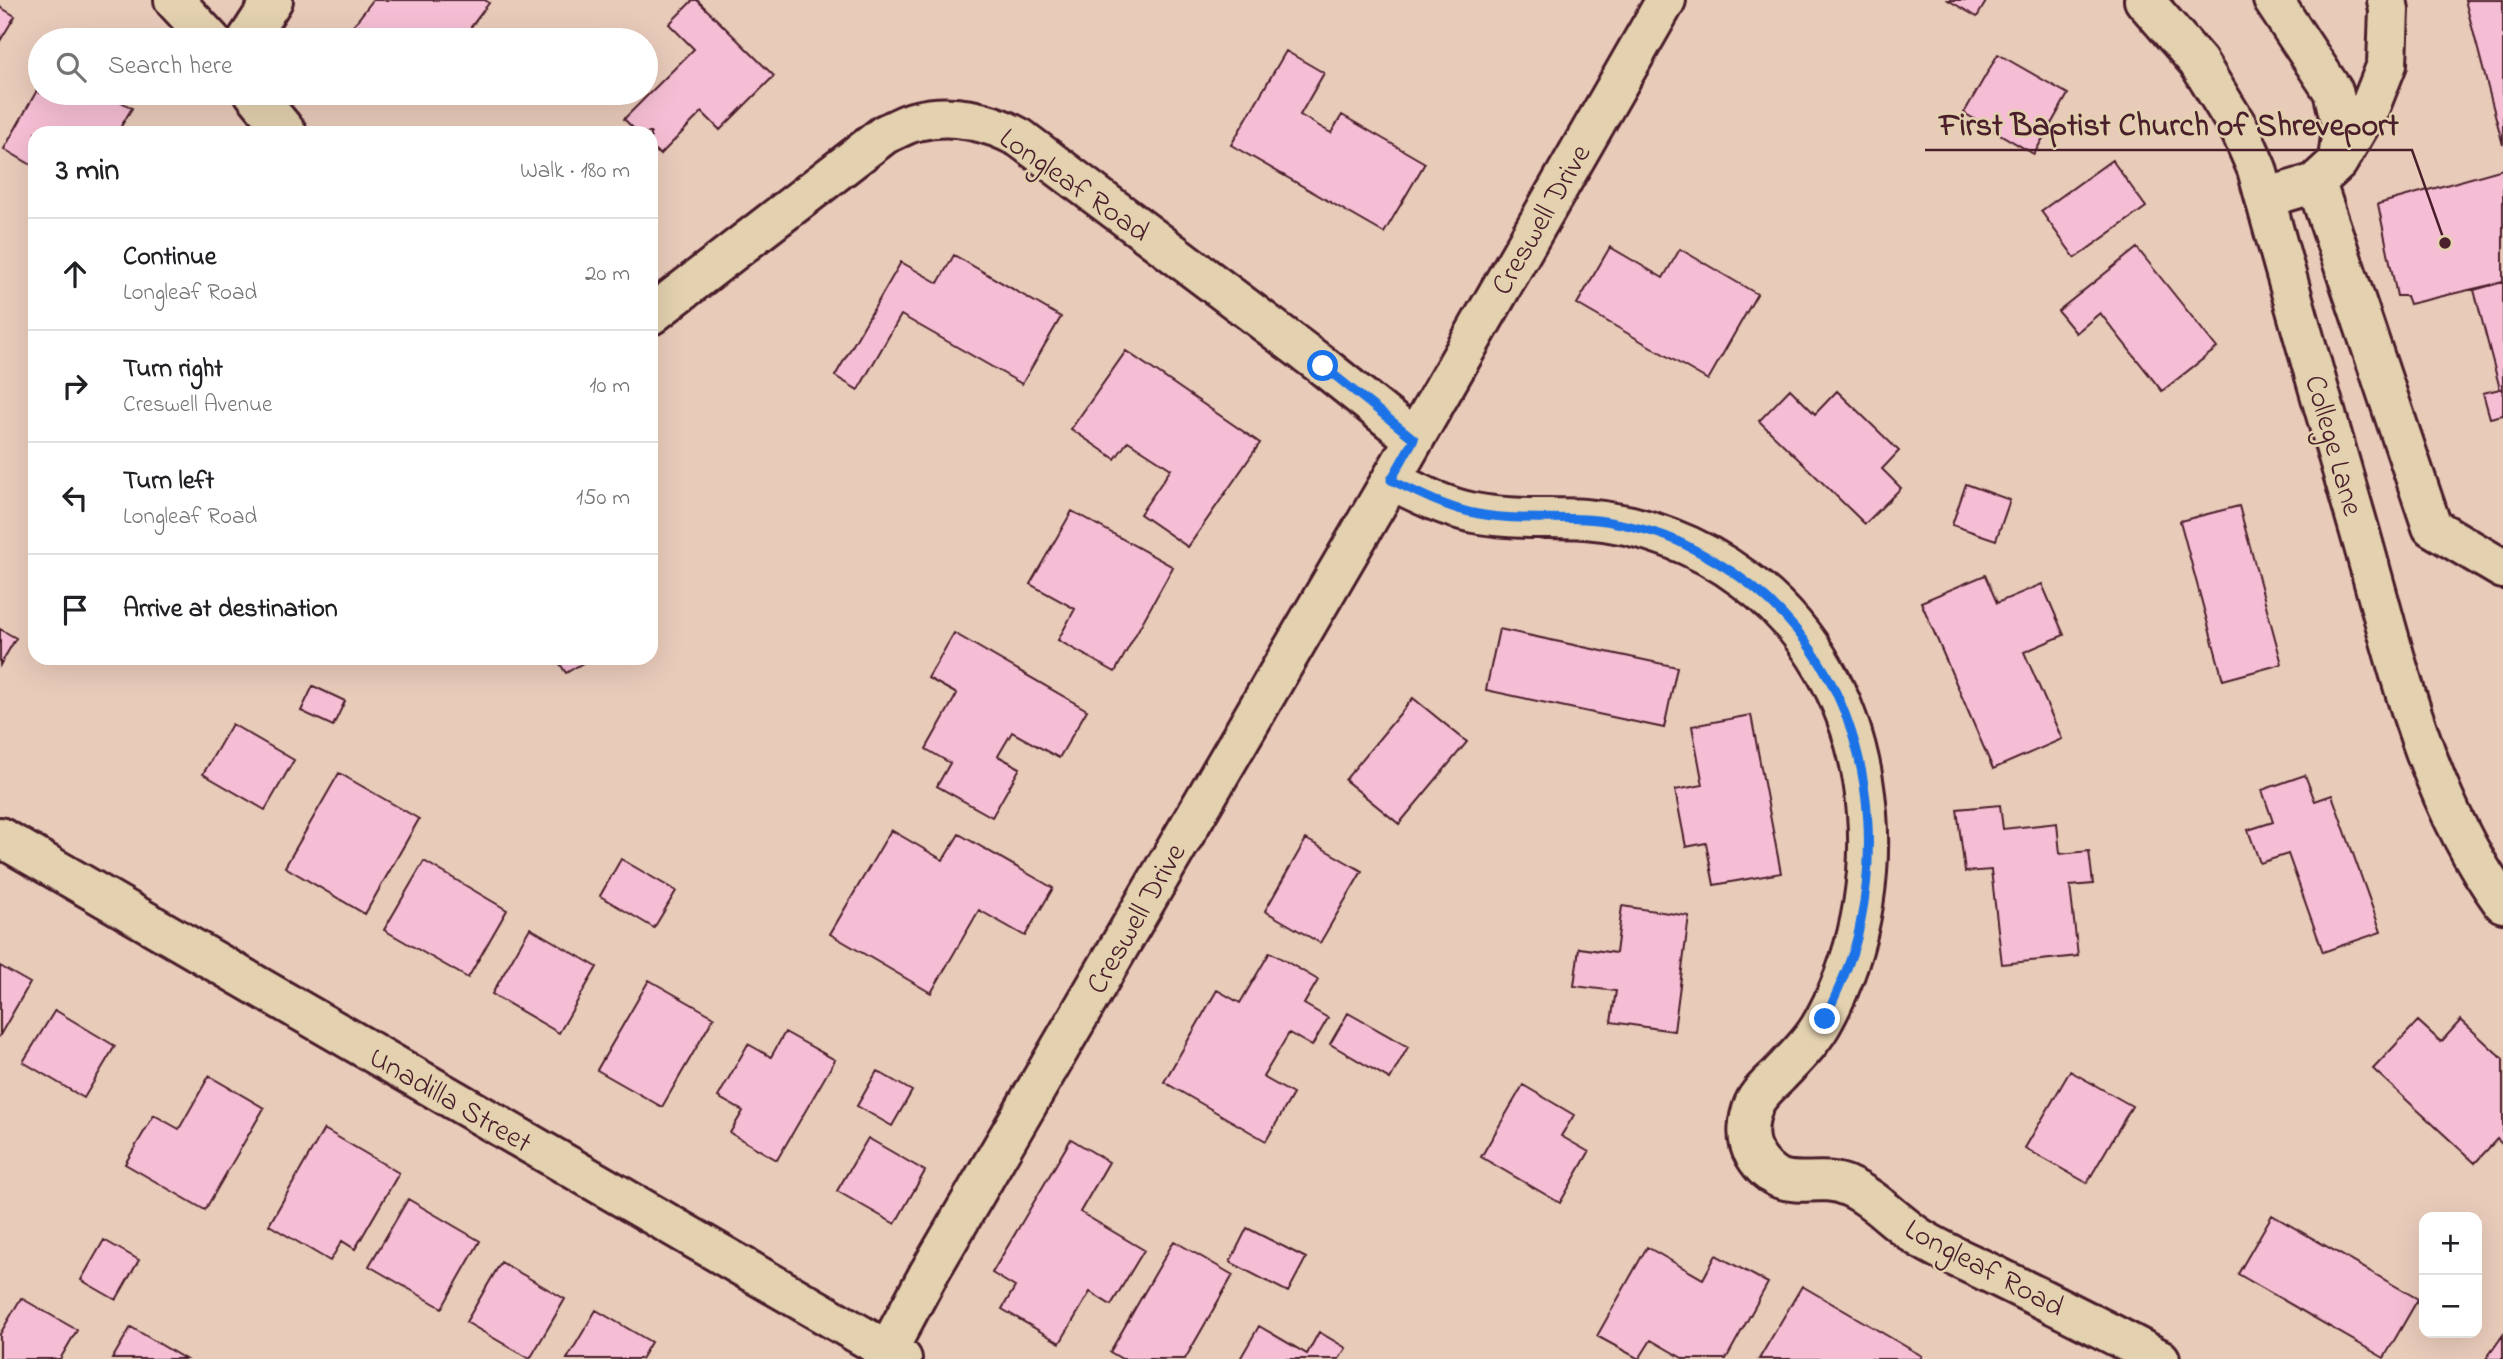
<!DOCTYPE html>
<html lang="en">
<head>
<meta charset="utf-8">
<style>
	:root { --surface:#fff; --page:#f6f6f6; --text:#202124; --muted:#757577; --line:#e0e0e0 }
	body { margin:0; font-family:"Indie Flower",sans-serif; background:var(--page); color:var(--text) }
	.controls { position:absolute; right:21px; bottom:21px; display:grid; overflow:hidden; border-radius:14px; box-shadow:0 7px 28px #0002 }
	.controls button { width:63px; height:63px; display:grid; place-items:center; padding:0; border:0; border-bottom:2px solid var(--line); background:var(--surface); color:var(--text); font:35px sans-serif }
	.stop { position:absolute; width:21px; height:21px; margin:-16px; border:5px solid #1a73e8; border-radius:50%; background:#fff }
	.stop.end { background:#1a73e8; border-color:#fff; box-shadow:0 2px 7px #0008 }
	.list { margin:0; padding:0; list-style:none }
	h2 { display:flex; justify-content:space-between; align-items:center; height:91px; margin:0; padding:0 28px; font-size:30px }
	h2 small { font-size:23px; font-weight:400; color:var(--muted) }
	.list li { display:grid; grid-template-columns:46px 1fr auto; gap:21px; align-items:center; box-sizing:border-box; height:112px; padding:0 28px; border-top:2px solid var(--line) }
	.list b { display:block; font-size:26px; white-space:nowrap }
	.list p { margin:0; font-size:23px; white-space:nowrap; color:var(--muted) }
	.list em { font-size:23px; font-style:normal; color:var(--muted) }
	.icon { flex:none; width:38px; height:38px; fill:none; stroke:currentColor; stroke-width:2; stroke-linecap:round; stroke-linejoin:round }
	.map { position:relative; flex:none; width:2503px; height:1359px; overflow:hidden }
	.search { position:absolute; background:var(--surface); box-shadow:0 7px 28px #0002; left:28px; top:28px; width:630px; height:77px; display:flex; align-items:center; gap:18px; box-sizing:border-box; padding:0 24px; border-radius:38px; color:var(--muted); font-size:26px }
	.panel { position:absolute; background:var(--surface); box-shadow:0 7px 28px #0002; left:28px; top:126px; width:630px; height:539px; border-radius:21px }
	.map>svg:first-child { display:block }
</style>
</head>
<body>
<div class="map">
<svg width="2503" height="1359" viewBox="0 0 2503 1359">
	<rect width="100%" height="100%" fill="#e9cbba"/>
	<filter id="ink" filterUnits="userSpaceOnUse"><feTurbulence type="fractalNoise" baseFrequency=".0143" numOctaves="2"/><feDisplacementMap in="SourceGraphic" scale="14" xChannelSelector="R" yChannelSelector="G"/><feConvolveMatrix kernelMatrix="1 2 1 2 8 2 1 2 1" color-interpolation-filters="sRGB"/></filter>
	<g filter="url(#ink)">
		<path fill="#f6bed4" stroke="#4a1f2b" stroke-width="2" d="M373,0H485L489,3L461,40H373L353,26Z
			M693,0H697L774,76L720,130L702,112L660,155L651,146V133H638L624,119L694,49L669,24Z
			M1948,0H1987L1977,17Z
			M2465,0H2503V145Z
			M0,7L15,16L0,41Z
			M1286,51L1324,73L1300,115L1331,133L1342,115L1425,163L1384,233L1231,145Z
			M1998,54L2068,94L2034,154L1964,113Z
			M40,85V93H105L132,108L117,133H35V167L4,149Z
			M2112,160L2146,207L2075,258L2041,211Z
			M2503,169V282L2409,304L2406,296H2397L2378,204Z
			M1610,247L1663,278L1680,249L1757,294L1708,380L1577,304Z
			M2137,248L2217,348L2162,391L2100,313L2076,333L2058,311Z
			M954,255L1061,317L1022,384L901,315L858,390L835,376L901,262L938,283Z
			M2503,282V415L2490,418L2483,393L2500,389L2474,290Z
			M1126,351L1260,443L1188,547L1140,514L1171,469L1128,441L1115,459L1071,429Z
			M1790,389L1815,414L1837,391L1899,451L1882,469L1901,488L1865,524L1759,421Z
			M1966,484L2010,500L1996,540L1952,525Z
			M2239,506L2282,664L2223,680L2180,521Z
			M1072,511L1173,567L1115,672L1058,640L1075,609L1030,584Z
			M1985,575L1997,603L2042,584L2064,635L2024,652L2062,739L1993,769L1921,602Z
			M0,629L16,638L0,665Z
			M1499,629L1677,667L1664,728L1486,690Z
			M954,633L1087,710L1059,758L1012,732L998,756L1020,768L992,817L937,786L950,763L926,749L957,694L928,678Z
			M556,658H591L566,673Z
			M313,686L345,701L333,726L301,711Z
			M1413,698L1467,742L1399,824L1345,780Z
			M1751,715L1781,873L1714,885L1706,843L1686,847L1675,790L1703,785L1692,726Z
			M232,724L294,760L265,810L203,774Z
			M339,773L419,819L365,914L285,867Z
			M2305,775L2315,801L2332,795L2381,932L2323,952L2288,854L2260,863L2248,830L2273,822L2262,790Z
			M2000,805L2003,829L2057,823L2060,854L2089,851L2093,884L2070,886L2078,956L2002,964L1991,870L1965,872L1957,809Z
			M891,830L943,860L959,834L1053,888L1025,936L979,910L931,993L830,934Z
			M1306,839L1362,871L1320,943L1265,911Z
			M621,859L676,891L654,928L600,896Z
			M424,861L507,910L468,978L384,930Z
			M1622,906L1689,916L1674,1031L1611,1022L1616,991L1574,986L1579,948L1616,953Z
			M530,928L597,967L559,1033L492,994Z
			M1270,952L1318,980L1304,1004L1328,1018L1312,1046L1289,1033L1263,1077L1293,1094L1266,1141L1164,1082L1217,990L1240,1003Z
			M0,966L30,983L0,1035Z
			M649,980L714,1017L662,1107L597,1070Z
			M55,1010L115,1046L84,1098L23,1062Z
			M1348,1013L1408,1047L1390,1079L1330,1044Z
			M2461,1020L2503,1059V1145L2497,1139L2475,1163L2373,1069L2418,1021L2441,1042Z
			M785,1032L835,1060L777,1160L730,1133L743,1111L718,1097L748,1044L771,1057Z
			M877,1071L912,1091L892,1126L857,1106Z
			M2070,1071L2132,1106L2087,1183L2025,1148Z
			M209,1076L264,1108L205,1210L125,1164L154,1115L179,1129Z
			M1523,1085L1574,1115L1561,1136L1589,1152L1560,1203L1481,1157Z
			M324,1129L399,1173L355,1249L342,1241L330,1261L269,1225Z
			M868,1138L925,1171L895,1224L837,1191Z
			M1071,1139L1109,1162L1080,1212L1144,1250L1111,1305L1090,1292L1060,1343L1002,1309L1015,1287L992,1273Z
			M408,1199L480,1241L442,1308L369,1266Z
			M2272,1215L2418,1299L2384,1358L2238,1274Z
			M1247,1228L1306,1258L1288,1292L1230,1262Z
			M104,1240L139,1260L116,1300L81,1280Z
			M1174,1241L1233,1275L1185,1359H1122L1110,1352Z
			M1647,1247L1703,1279L1716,1255L1768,1283L1726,1359H1684L1651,1340L1639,1359L1597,1336Z
			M501,1262L565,1299L530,1359L466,1322Z
			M1802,1286L1922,1356L1920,1359H1759Z
			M21,1298L77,1330L60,1359H0V1334Z
			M596,1310L651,1342L641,1359H567Z
			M1259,1326L1307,1354L1319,1332L1346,1348L1339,1359H1240Z
			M131,1327L185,1359H112Z
			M2503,1335V1359H2486Z"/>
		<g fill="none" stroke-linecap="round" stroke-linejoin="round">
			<defs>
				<path id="minor" d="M174,0L211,40
					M2144,0L2198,62L2241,132L2257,169C2290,292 2326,414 2361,536C2396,659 2426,798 2503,903
					M2273,0L2333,91L2342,128L2338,160
					M247,40L273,0
					M254,93L287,133
					M2314,184L2338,162L2370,107L2387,64L2389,10L2387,0
					M2265,198L2316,183L2432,527L2503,569
					M651,315L885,134C896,130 906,123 917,121C951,112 989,121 1020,138L1323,366L1414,439
					M1391,480C1417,493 1444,507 1474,513C1510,520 1548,517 1585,519C1642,523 1699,545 1744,579C1878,676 1901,877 1825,1018C1814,1040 1795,1058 1778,1076C1770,1084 1759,1093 1754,1104C1748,1119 1745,1139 1754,1154C1781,1200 1813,1171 1847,1186C1874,1197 1895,1222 1920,1238C1944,1253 1974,1265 2000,1278C2053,1304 2107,1331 2160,1359
					M0,837L902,1359
					M883,1359L929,1273L1391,480L1666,0"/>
			</defs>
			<use href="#minor" stroke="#4a1f2b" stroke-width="44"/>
			<use href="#minor" stroke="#e3d1af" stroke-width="38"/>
		</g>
	</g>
	<g fill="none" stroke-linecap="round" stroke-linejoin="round" filter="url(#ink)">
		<path stroke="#1a73e8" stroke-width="9" d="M1323,366L1414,439L1391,480C1416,492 1441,505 1469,512C1506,521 1547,517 1585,519C1607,520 1632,526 1653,532C1675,538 1695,550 1715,561C1844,636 1889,784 1860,925C1854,958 1838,989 1825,1019"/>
	</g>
	<g text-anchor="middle" stroke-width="5" stroke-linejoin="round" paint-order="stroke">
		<g font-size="30" fill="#4a1f2b" stroke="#e3d1af">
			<text transform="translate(1075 184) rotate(35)" y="10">Longleaf Road</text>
			<text transform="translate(1540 219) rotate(-60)" y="10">Creswell Drive</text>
			<text transform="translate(2335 445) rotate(74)" y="10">College Lane</text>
			<text transform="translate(1135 918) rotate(-60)" y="10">Creswell Drive</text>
			<text transform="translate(451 1099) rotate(30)" y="10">Unadilla Street</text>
			<text transform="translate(1985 1267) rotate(28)" y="10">Longleaf Road</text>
		</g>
	</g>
	<path fill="none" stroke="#4a1f2b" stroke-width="2.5" d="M2445 243L2412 150H1925"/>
	<circle fill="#4a1f2b" stroke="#e3d1af" stroke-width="2.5" cx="2445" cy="243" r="7"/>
	<g font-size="32" text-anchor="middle" font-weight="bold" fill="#4a1f2b" stroke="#e3d1af" stroke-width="5" stroke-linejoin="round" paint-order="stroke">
		<text x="2169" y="135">First Baptist Church of Shreveport</text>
	</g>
</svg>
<div class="controls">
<button>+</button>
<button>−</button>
</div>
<div class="stop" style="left:1323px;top:366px"></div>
<div class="stop end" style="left:1825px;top:1019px"></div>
<div class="search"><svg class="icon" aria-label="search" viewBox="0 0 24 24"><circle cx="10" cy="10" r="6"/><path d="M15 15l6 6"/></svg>Search here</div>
<section class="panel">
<h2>3 min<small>Walk · 180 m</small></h2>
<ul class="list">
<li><svg class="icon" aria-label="ahead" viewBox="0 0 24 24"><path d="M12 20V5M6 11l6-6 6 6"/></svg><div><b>Continue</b><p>Longleaf Road</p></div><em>20 m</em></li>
<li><svg class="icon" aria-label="right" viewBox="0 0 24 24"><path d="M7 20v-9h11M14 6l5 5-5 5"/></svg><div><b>Turn right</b><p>Creswell Avenue</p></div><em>10 m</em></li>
<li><svg class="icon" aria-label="left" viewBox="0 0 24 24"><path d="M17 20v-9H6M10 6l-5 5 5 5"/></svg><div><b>Turn left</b><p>Longleaf Road</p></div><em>150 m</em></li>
<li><svg class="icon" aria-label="arrive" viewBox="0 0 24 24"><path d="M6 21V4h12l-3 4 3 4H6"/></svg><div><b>Arrive at destination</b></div></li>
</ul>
</section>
</div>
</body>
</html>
